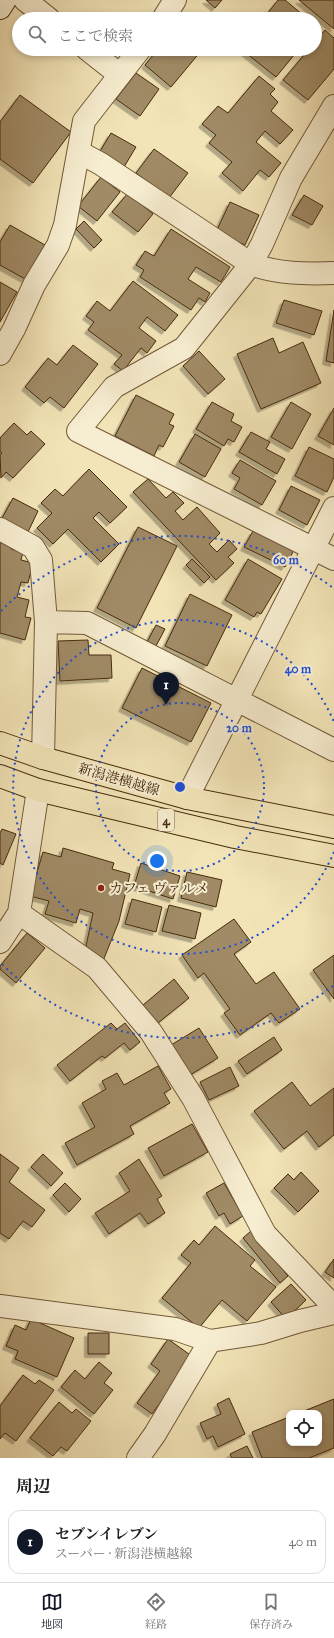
<!DOCTYPE html>
<html lang="ja">
<head>
<meta charset="utf-8">
<style>
	:root { --surface:#fff; --page:#f6f6f6; --text:#222; --muted:#767676; --line:#e0e0e0; --accent:#111827 }
	body { margin:0; font-family:"IM FELL Great Primer","Noto Serif JP",serif; background:var(--page); color:var(--text) }
	.controls { position:absolute; right:12px; bottom:12px; display:grid; overflow:hidden; border-radius:8px; box-shadow:0 2px 6px #0003 }
	.controls button { width:36px; height:36px; display:grid; place-items:center; padding:0; border:0; border-bottom:1px solid var(--line); background:var(--surface); color:var(--text); font:20px sans-serif }
	.you { position:absolute; left:157px; top:861px; width:14px; height:14px; margin:-10px; border:3px solid #fff; border-radius:50%; background:#1a73e8; box-shadow:0 0 0 6px #1a73e833 }
	.badge { display:grid; place-items:center; width:26px; height:26px; border-radius:50%; background:var(--accent); color:#fff; font-size:13px; font-weight:700 }
	.pin { position:absolute; translate:-50% -33px; filter:drop-shadow(0 1px 2px #0008) }
	.pin::after { content:''; position:absolute; top:21px; width:14px; height:12px; background:inherit; clip-path:polygon(0 0,100% 0,50% 100%) }
	.list { margin:0; padding:0; list-style:none }
	h2 { display:flex; justify-content:space-between; align-items:center; height:52px; margin:0; padding:0 16px; font-size:17px }
	h2 small { font-size:13px; font-weight:400; color:var(--muted) }
	.list li { display:grid; grid-template-columns:26px 1fr auto; gap:12px; align-items:center; box-sizing:border-box; height:64px; margin:0 8px 8px; padding:0 8px; border:1px solid var(--line); border-radius:12px }
	.list b { display:block; font-size:15px; white-space:nowrap }
	.list p { margin:0; font-size:13px; white-space:nowrap; color:var(--muted) }
	.list em { font-size:13px; font-style:normal; color:var(--muted) }
	.icon { flex:none; width:22px; height:22px; fill:none; stroke:currentColor; stroke-width:2; stroke-linecap:round; stroke-linejoin:round }
	.map { position:relative; flex:none; width:334px; height:1458px; overflow:hidden }
	.search { position:absolute; background:var(--surface); box-shadow:0 2px 6px #0003; left:12px; right:12px; top:12px; height:44px; display:flex; align-items:center; gap:10px; box-sizing:border-box; padding:0 14px; border-radius:22px; color:var(--muted); font-size:15px }
	.sheet { height:124px; background:var(--surface) }
	nav { display:flex; justify-content:space-around; align-items:center; box-sizing:border-box; height:56px; border-top:1px solid var(--line); background:var(--surface); font-size:11px; color:var(--muted) }
	nav a { display:grid; justify-items:center; gap:2px }
	nav .on { color:var(--accent) }
	.map>svg:first-child { display:block }
</style>
</head>
<body>
<div class="map">
<svg width="334" height="1458" viewBox="0 0 334 1458">
	<defs>
		<filter id="shadow"><feDropShadow dx="-3.5" dy="3.5" stdDeviation="0" flood-color="#0004"/></filter>
	</defs>
	<rect width="100%" height="100%" fill="#f2e4b7"/>
	<filter id="stains"><feTurbulence type="fractalNoise" baseFrequency=".005" numOctaves="4"/><feColorMatrix values="0 0 0 0 .2 0 0 0 0 .09 0 0 0 0 .02 0 0 0 .5 -.17"/></filter>
	<radialGradient id="worn" r=".72"><stop offset=".6" stop-color="#630" stop-opacity="0"/><stop offset="1" stop-color="#630" stop-opacity=".3"/></radialGradient>
	<path fill="#a08b66" stroke="#472b0e" filter="url(#shadow)" d="M206,0H222L215,8Z
		M278,0H285L308,19H263Z
		M299,0H334V29Z
		M325,30L334,38V69L308,100L283,80L309,49H315V42Z
		M158,49H199L201,51L171,87L145,65Z
		M241,49H299L276,77Z
		M136,73L159,89L140,116L116,99Z
		M259,76L275,89L270,94L278,102L271,111L293,130L280,144L265,131L256,142L281,163L269,177L260,170L243,191L222,173L232,162L209,143L216,135L202,124L218,106L228,113Z
		M20,95L71,132L33,183L0,159V122Z
		M111,133L136,147L124,167L99,153Z
		M154,149L188,173L169,198L136,173Z
		M101,177L120,192L97,221L78,206Z
		M128,193L153,214L138,232L112,212Z
		M304,195L323,206L312,225L292,215Z
		M230,202L259,215L245,245L216,232Z
		M84,221L102,240L94,248L76,229Z
		M10,225L45,245L25,279L0,265V242Z
		M171,229L230,267L221,282L196,267L188,279L210,293L205,302L199,298L191,310L140,277L144,270L136,265L145,251L154,256Z
		M133,281L178,315L165,331L147,317L139,328L156,341L147,353L141,348L123,371L114,364L122,355L88,330L94,322L86,316L97,301L110,311Z
		M0,282L17,292L0,322Z
		M284,300L322,311L314,335L276,323Z
		M334,310V363L326,361Z
		M273,338L279,353L303,342L321,383L261,409L237,354Z
		M73,345L98,364L64,408L50,397L44,403L25,387L48,358L57,365Z
		M199,351L225,379L208,394L183,366Z
		M136,395L174,414L169,424L174,426L163,447L159,445L154,456L115,436Z
		M212,402L234,414L231,421L242,427L234,442L228,439L224,446L196,429Z
		M291,402L311,414L292,449L271,437Z
		M334,408V445L318,436Z
		M14,423L27,435L31,431L45,444L13,478L6,472L1,478L0,455L2,453L0,452V438Z
		M251,432L270,442L266,449L285,459L277,474L239,452Z
		M195,434L221,449L205,477L179,462Z
		M309,447L334,459V477L327,492L295,476Z
		M240,460L276,481L262,505L234,489L240,478L232,473Z
		M89,469L127,507L110,523L99,512L93,518L119,544L101,562L68,529L53,544L37,528L52,513L41,503L55,489L63,496Z
		M148,479L166,498L173,492L184,503L175,511L183,520L197,507L220,533L209,544L217,552L229,540L237,549L228,557L234,563L216,580L133,492Z
		M291,486L320,500L307,525L279,510Z
		M13,498L38,511L27,534L1,520Z
		M138,527L177,546L136,628L97,608Z
		M253,531L294,550L285,567L244,547Z
		M0,542L12,546L11,549L23,552L21,560L33,563L28,583L21,582L17,597L29,600L25,617L31,618L25,640L0,633Z
		M192,559L210,577L204,583L186,565Z
		M248,559L282,579L261,614L257,612L254,617L225,600Z
		M190,594L232,615L207,666L165,646Z
		M156,625L165,629L156,646L147,642Z
		M88,640L89,655H111L112,678L60,681L58,641Z
		M142,668L211,703L191,742L122,708Z
		M2,829L16,834L3,865L0,863V833Z
		M63,848L114,863L112,869L130,874L119,921L103,961L86,946L93,913L80,909L76,923L45,914L49,901L30,896L43,852L61,857Z
		M141,863L180,876L173,899L134,886Z
		M187,872L222,880L216,907L181,898Z
		M132,899L162,907L156,932L125,924Z
		M169,905L201,913L195,939L162,931Z
		M234,919L251,942L234,954L256,984L274,972L300,1009L279,1023L271,1013L240,1035L224,1013L230,1009L204,973L198,978L182,955Z
		M27,933L45,948L16,983L0,969V966Z
		M334,955V999L313,970Z
		M174,979L189,998L158,1023L143,1005Z
		M111,1023L117,1029L125,1023L140,1042L130,1050L124,1043L105,1058L102,1056L70,1081L57,1065Z
		M199,1028L218,1058L190,1075L171,1045Z
		M274,1037L282,1050L247,1074L238,1061Z
		M158,1066L171,1089L164,1093L170,1103L130,1126L134,1134L77,1165L65,1143L95,1127L82,1103L106,1089L102,1081L117,1073L124,1085Z
		M230,1067L239,1086L209,1100L200,1082Z
		M292,1082L310,1106L334,1088V1135L319,1147L307,1131L284,1149L254,1111Z
		M192,1124L208,1152L164,1176L148,1148Z
		M0,1154L19,1168L9,1182L45,1210L32,1227L23,1221L9,1239L0,1233Z
		M43,1154L63,1173L51,1186L31,1167Z
		M139,1159L162,1196L157,1199L165,1213L148,1224L140,1213L109,1234L95,1213L130,1191L119,1173Z
		M301,1172L319,1191L298,1212L274,1188L288,1174L294,1180Z
		M65,1183L81,1199L69,1212L53,1195Z
		M224,1183L243,1216L230,1224L224,1213L219,1216L206,1193Z
		M215,1226L255,1260L250,1266L276,1287L247,1321L222,1300L199,1328L162,1298L191,1263L181,1255L194,1240L199,1245Z
		M251,1231L288,1276L280,1283L243,1238Z
		M334,1259V1278L325,1272Z
		M291,1284L306,1300L286,1319L271,1302Z
		M31,1319L74,1338L57,1377L15,1359L18,1351L6,1346L15,1325L26,1330Z
		M88,1333H109V1354H88Z
		M168,1339L193,1357L152,1414L137,1403L160,1371L151,1364Z
		M99,1362L112,1373L104,1383L113,1390L94,1414L61,1387L75,1370L85,1379Z
		M23,1375L35,1384L39,1380L54,1390L16,1441L5,1433L0,1439V1406Z
		M229,1398L245,1434L218,1447L213,1436L207,1439L200,1423L221,1414L217,1404Z
		M334,1399V1448L309,1458H262L252,1432L289,1417V1443H319V1413H299Z
		M59,1402L72,1413L76,1409L91,1421L67,1451L61,1447L53,1456L30,1438Z
		M247,1446L253,1458H232L230,1454Z"/>
	<g fill="none" stroke-linecap="round" stroke-linejoin="round">
		<defs>
			<path id="street" d="M25,0L49,19
				M163,19L175,0
				M87,49L120,75
				M334,106L291,178L262,244L251,264L184,348L114,387L78,431L334,559
				M79,152L101,164L251,264C277,274 307,274 334,273
				M0,354L14,329L34,285L58,245L65,225L84,121L140,49
				M0,529L33,547L41,560L46,622L43,758
				M46,622L87,623L334,750
				M187,798L334,508
				M19,913L97,968L151,1032L193,1098L265,1234L334,1307
				M0,942L19,913L38,790
				M0,1306L175,1329L210,1341L261,1333L300,1321L334,1313
				M138,1458L155,1434L210,1341"/>
			<path id="secondary" d="M0,8L5,0"/>
			<path id="primary" d="M0,743L43,758L187,798L334,827
				M0,776L38,790L235,837L334,856"/>
		</defs>
		<use href="#street" stroke="#725938" stroke-width="24"/>
		<use href="#secondary" stroke="#472b0e" stroke-width="24"/>
		<use href="#primary" stroke="#472b0e" stroke-width="24"/>
		<use href="#street" stroke="#f7edd0" stroke-width="22"/>
		<use href="#secondary" stroke="#f7edd0" stroke-width="22"/>
		<use href="#primary" stroke="#f2e4b7" stroke-width="22"/>
	</g>
	<g fill="none" stroke="#1d4ed8" stroke-width="2" stroke-dasharray="2 4">
		<circle cx="180" cy="787" r="84"/>
		<path d="M334 852A167 167 0 1 1 334 722"/>
		<path d="M333 986A251 251 0 0 1 1 963M1 611A251 251 0 0 1 333 588"/>
	</g>
	<circle fill="#8f2418" stroke="#f7edd0" stroke-width="1.5" cx="101" cy="888" r="4"/>
	<g text-anchor="middle" stroke-width="4" stroke-linejoin="round" paint-order="stroke">
		<rect fill="#f7edd0" stroke="#7c6548" stroke-width="1" x="158" y="809" width="16" height="22" rx="3"/>
		<g font-size="13" font-weight="bold" fill="#472b0e">
			<text x="166" y="825">4</text>
		</g>
		<g font-size="14" fill="#472b0e" stroke="#f7edd0">
			<text transform="translate(119 779) rotate(16)" y="5">新潟港横越線</text>
		</g>
		<g font-size="14" fill="#472b0e" stroke="#f7edd0" text-anchor="start">
			<text x="109" y="893">カフェ ヴァルメ</text>
		</g>
	</g>
	<circle cx="180" cy="787" r="6" fill="#1d4ed8" stroke="#f7edd0" stroke-width="2"/>
	<g font-size="12" text-anchor="middle" font-weight="bold" fill="#1d4ed8" stroke="#f7edd0" stroke-width="4" stroke-linejoin="round" paint-order="stroke">
		<text x="286" y="564">60 m</text>
		<text x="298" y="673">40 m</text>
		<text x="239" y="732">20 m</text>
	</g>
	<rect width="100%" height="100%" filter="url(#stains)"/>
	<rect width="100%" height="100%" fill="url(#worn)"/>
</svg>
<div class="controls">
<button><svg class="icon" aria-label="locate" viewBox="0 0 24 24"><circle cx="12" cy="12" r="6"/><path d="M12 2v4M12 18v4M2 12h4M18 12h4"/></svg></button>
</div>
<div class="you"></div>
<div class="pin badge" style="left:166px;top:705px">1</div>
<div class="search"><svg class="icon" aria-label="search" viewBox="0 0 24 24"><circle cx="10" cy="10" r="6"/><path d="M15 15l6 6"/></svg>ここで検索</div>
</div>
<section class="sheet">
<h2>周辺<small></small></h2>
<ul class="list">
<li><span class="badge">1</span><div><b>セブンイレブン</b><p>スーパー · 新潟港横越線</p></div><em>40 m</em></li>
</ul>
</section>
<nav>
<a class="on"><svg class="icon" aria-label="map" viewBox="0 0 24 24"><path d="M3 6l6-2 6 2 6-2v14l-6 2-6-2-6 2zM9 4v14M15 6v14"/></svg>地図</a>
<a><svg class="icon" aria-label="directions" viewBox="0 0 24 24"><path d="M12 3l9 9-9 9-9-9zM9 14v-3h6M13 9l2 2-2 2"/></svg>経路</a>
<a><svg class="icon" aria-label="saved" viewBox="0 0 24 24"><path d="M7 4h10v16l-5-4-5 4z"/></svg>保存済み</a>
</nav>
</body>
</html>
